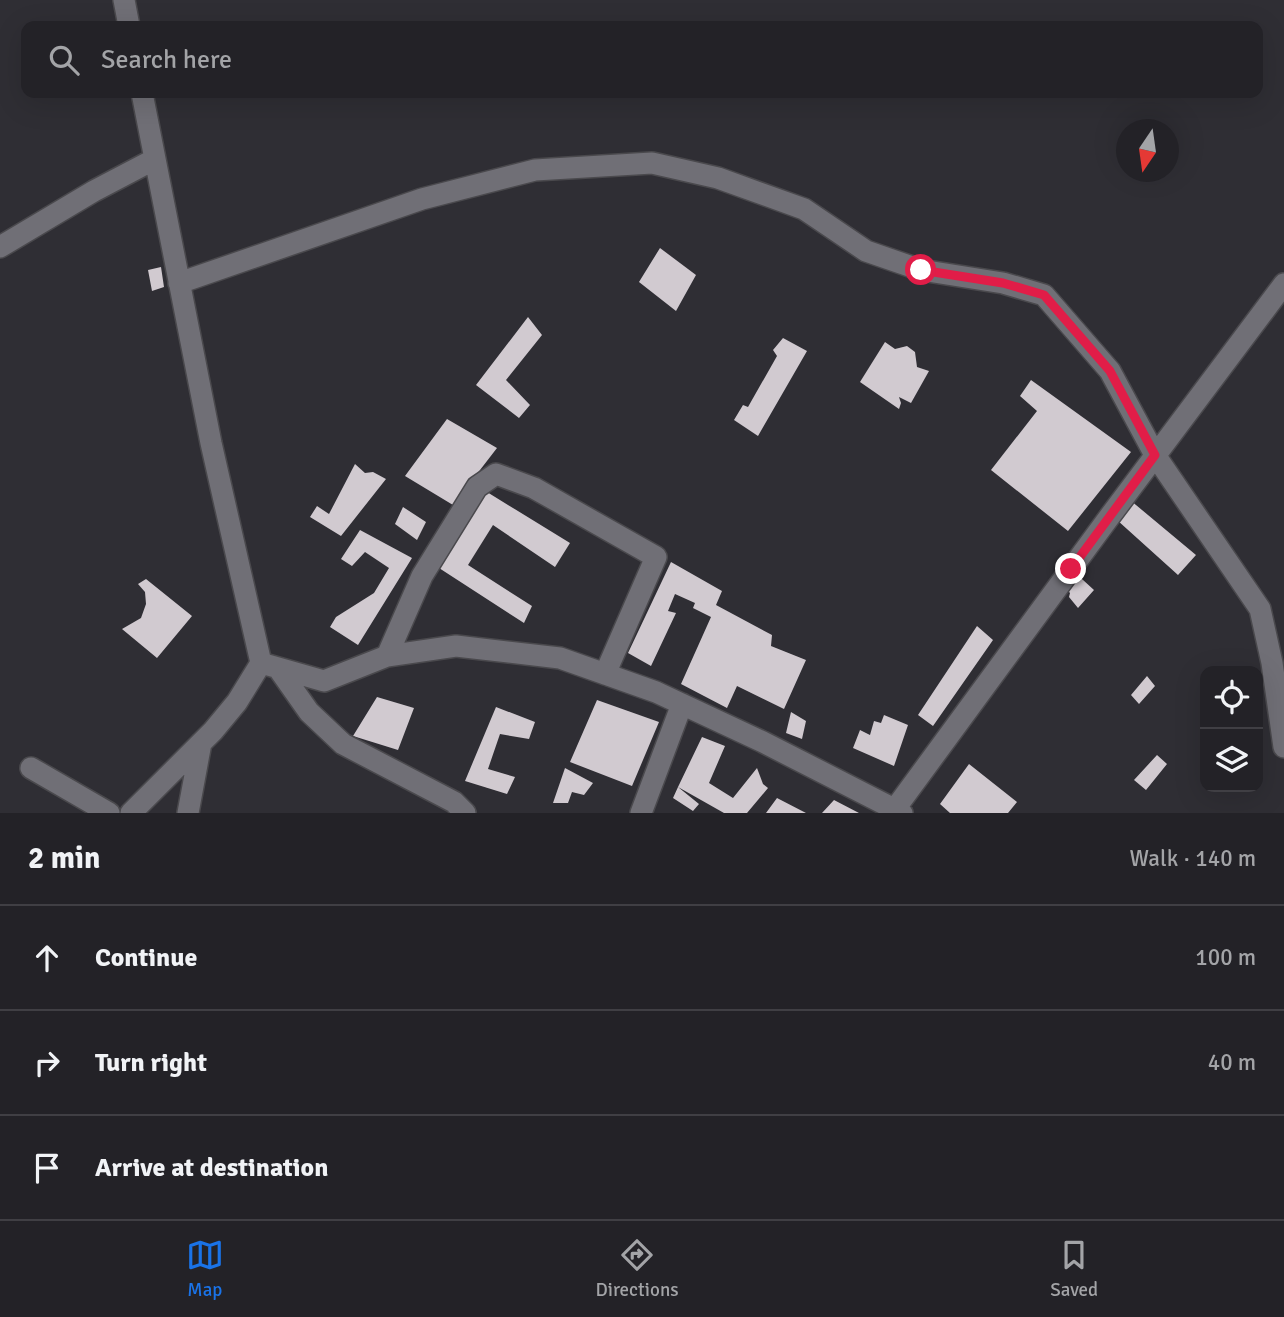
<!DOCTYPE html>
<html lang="en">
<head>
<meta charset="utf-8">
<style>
	:root { --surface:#232227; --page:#2b2a2f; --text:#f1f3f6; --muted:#a3a4a7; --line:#403f44; --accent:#1a73e8 }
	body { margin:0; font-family:Signika,sans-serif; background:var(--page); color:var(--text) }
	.controls { position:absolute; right:21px; bottom:21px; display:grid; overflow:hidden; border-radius:14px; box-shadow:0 7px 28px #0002 }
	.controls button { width:63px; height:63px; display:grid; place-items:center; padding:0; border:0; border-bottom:2px solid var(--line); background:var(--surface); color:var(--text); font:35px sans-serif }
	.compass { position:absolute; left:1116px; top:119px; width:63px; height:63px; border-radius:50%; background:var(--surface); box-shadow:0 7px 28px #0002; rotate:193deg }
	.stop { position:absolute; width:21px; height:21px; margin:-16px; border:5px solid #e11d48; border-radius:50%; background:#fff }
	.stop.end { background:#e11d48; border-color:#fff; box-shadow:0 2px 7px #0008 }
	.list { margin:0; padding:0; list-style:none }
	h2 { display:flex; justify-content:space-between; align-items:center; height:91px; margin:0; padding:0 28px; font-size:30px }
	h2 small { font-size:23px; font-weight:400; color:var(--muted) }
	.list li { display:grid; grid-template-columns:46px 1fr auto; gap:21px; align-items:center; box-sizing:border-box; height:105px; padding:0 28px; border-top:2px solid var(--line) }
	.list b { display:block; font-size:26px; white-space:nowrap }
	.list em { font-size:23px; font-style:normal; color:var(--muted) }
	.icon { flex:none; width:38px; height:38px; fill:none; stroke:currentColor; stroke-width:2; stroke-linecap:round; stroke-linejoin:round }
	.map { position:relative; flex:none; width:1284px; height:813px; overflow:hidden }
	.search { position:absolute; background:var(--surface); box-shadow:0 7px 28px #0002; left:21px; right:21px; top:21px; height:77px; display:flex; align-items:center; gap:18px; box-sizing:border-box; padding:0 24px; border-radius:14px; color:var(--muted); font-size:26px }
	.sheet { height:406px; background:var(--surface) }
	nav { display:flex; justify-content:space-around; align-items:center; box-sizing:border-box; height:98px; border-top:2px solid var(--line); background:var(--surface); font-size:19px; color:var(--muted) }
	nav a { display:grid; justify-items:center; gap:4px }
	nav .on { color:var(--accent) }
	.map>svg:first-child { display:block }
</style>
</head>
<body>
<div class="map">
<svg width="1284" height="813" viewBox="0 0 1284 813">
	<rect width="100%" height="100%" fill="#2f2e34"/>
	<path fill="#d1cad0" d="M660,248L696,275L676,311L639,282Z
		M161,267L164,287L152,291L148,270Z
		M528,317L542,335L506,380L530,405L519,418L476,385Z
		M783,338L807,351L758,436L734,420L743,405L748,407L777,356L773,350Z
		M885,342L895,349L907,346L915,352L917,367L929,371L911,403L899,397L901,403L899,409L860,382Z
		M1031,380L1131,452L1068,531L991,470L1037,411L1020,396Z
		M447,419L497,448L453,505L405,476Z
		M355,464L365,473L373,472L386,479L341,536L310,517L317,506L329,514Z
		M487,492L570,543L555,567L493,525L468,565L532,606L524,623L439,568Z
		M1130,500L1196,555L1178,575L1117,520Z
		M403,507L426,522L417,540L395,524Z
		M360,530L412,558L358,645L330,627L336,617L374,593L389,568L365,552L352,566L341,559Z
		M671,562L722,591L716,605L772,635L771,646L806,660L784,709L737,686L727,708L681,684L711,617L693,608L695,603L675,594L668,611L676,613L651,666L628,653Z
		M1071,569L1094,590L1078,608L1069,597L1070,593L1063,585Z
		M146,579L192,616L157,658L122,629L141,618L146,604L145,592L138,584Z
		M977,626L993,640L933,726L918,715Z
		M1147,676L1155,686L1139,704L1131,695Z
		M377,697L414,708L398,750L353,736Z
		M597,700L659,722L632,786L570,762Z
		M496,707L535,722L529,739L500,734L488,769L515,777L507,794L465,781Z
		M791,712L806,721L802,739L786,733Z
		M884,715L908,725L894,766L853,748L860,730L870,735L874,721L881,723Z
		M702,737L725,746L709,783L733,798L757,768L763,784L768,788L747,813H724L678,787Z
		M1157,755L1167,764L1146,790L1134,780Z
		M969,764L1017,802L1008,813H950L940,804Z
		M565,768L593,783L584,795L572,792L568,803H553Z
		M678,787L699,804L693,811L673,798Z
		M777,798L806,813H766Z
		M834,800L859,813H822Z"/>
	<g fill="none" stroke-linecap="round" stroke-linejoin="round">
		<defs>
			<path id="minor" d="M124,0L129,26
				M0,247L94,191L155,159
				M179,283L422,199L535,170L652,163L718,178L804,209L866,251L921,270L1003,283L1044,295L1110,371L1155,455L1260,609L1272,663L1284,747
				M387,656L422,576L477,487L496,474L534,488L656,557L605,674
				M261,663L324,681L387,656L456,646L560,658L656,692L763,742L902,813
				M278,668L309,712L343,744L454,802L465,813
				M31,768L109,813
				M131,813L213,731L237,702L261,663L211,443L142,93
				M188,813L201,743
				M641,813L682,704
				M892,813L1110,516L1284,284"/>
		</defs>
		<use href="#minor" stroke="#4a494d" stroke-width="24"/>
		<use href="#minor" stroke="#706f76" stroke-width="21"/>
	</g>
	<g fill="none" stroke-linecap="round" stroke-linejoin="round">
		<path stroke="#e11d48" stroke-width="9" d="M921,270L1003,283L1044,295L1110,371L1155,455L1071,569"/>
	</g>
</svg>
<div class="controls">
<button><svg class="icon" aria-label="locate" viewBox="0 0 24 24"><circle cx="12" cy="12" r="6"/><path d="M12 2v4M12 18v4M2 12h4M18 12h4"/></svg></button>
<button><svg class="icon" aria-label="layers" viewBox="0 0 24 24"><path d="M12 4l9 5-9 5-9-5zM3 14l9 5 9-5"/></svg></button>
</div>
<svg class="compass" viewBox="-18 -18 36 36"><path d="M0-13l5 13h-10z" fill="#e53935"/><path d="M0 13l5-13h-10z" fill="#a3a4a7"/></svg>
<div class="stop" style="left:921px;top:270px"></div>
<div class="stop end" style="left:1071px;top:569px"></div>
<div class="search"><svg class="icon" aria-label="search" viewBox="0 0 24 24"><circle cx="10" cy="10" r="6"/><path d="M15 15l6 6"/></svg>Search here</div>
</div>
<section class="sheet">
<h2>2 min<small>Walk · 140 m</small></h2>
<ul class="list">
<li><svg class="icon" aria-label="ahead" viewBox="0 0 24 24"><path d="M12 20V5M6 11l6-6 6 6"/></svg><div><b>Continue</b></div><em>100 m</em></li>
<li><svg class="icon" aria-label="right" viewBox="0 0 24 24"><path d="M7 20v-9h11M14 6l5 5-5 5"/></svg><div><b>Turn right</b></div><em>40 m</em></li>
<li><svg class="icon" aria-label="arrive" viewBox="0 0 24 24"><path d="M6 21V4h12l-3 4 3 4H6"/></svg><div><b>Arrive at destination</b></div></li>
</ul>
</section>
<nav>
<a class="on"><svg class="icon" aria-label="map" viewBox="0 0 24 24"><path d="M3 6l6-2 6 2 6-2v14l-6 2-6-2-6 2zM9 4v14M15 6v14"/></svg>Map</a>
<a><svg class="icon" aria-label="directions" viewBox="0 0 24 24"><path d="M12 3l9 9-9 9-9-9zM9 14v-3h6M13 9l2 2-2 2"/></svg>Directions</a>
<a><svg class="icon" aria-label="saved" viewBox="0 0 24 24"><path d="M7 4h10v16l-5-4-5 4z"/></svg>Saved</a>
</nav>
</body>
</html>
